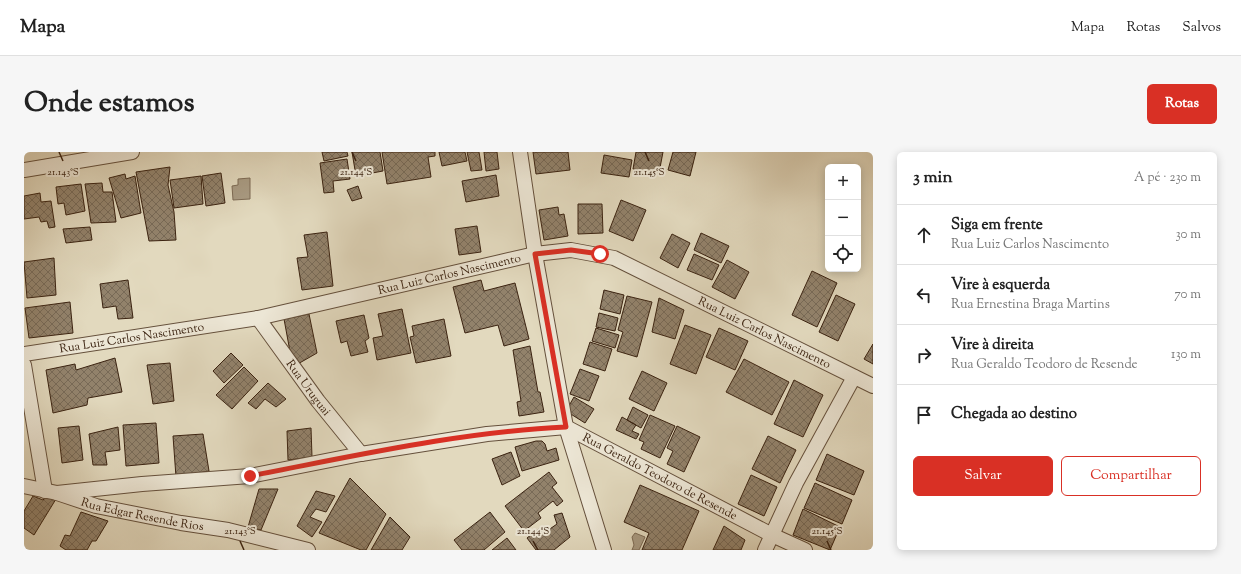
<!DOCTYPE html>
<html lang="pt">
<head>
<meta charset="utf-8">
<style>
	:root { --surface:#fff; --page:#f6f6f6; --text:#222; --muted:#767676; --line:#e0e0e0; --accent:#d93025 }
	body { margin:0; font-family:"Sorts Mill Goudy",serif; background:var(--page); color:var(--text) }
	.controls { position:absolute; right:12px; top:12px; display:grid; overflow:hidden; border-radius:6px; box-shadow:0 2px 10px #0003 }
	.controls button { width:36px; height:36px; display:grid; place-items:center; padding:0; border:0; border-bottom:1px solid var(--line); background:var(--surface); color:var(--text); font:20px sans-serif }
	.stop { position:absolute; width:12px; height:12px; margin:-9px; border:3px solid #d93025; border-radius:50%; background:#fff }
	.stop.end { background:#d93025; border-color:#fff; box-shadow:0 1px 4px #0008 }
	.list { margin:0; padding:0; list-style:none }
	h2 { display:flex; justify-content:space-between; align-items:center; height:52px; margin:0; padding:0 16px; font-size:17px }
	h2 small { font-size:13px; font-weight:400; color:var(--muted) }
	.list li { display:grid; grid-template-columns:26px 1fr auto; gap:12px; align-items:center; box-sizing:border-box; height:60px; padding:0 16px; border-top:1px solid var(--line) }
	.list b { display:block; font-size:15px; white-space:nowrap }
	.list p { margin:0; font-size:13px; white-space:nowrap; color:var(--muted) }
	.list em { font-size:13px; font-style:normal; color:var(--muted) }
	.actions { display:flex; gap:8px; padding:12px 16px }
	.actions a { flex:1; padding:9px 0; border:1px solid var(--accent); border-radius:6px; text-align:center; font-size:14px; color:var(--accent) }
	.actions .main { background:var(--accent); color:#fff }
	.icon { flex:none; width:22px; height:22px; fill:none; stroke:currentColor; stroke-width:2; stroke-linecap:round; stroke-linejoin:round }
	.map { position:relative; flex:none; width:849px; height:398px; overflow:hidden; border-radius:6px }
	header { display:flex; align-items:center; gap:24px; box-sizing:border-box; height:56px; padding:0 20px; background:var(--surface); border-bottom:1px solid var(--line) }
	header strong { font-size:19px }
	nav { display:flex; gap:22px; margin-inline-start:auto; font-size:14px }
	.intro { display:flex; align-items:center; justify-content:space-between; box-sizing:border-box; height:96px; padding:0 24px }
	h1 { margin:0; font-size:28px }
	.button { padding:10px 18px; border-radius:6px; background:var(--accent); color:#fff; font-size:14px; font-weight:700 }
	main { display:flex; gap:24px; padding:0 24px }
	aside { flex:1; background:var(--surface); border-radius:6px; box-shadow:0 2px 10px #0003 }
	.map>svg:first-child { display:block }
</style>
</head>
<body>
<header>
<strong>Mapa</strong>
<nav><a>Mapa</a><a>Rotas</a><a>Salvos</a></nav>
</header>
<div class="intro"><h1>Onde estamos</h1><a class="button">Rotas</a></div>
<main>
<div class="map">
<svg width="849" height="398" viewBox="0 0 849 398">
	<defs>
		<pattern id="building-cross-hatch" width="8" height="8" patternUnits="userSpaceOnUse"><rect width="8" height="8" fill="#92826b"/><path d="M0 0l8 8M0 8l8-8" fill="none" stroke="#786a57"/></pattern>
	</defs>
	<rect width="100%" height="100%" fill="#e2d9be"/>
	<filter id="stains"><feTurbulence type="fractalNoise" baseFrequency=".005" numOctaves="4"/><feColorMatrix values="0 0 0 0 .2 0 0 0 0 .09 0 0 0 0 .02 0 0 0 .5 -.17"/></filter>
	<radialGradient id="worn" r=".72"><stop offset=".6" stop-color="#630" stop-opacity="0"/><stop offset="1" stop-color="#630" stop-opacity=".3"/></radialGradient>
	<path fill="#a99b83" stroke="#7d6b55" d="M226,26V47L209,48L208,34L214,33V27Z
		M611,381L621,385L615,398H608L610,393L608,385Z"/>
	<path fill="url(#building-cross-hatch)" stroke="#3b2311" d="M298,0H323L324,4L300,9Z
		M328,0H356L359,19L332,24Z
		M358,0H411V4L404,5L407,25L363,32Z
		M415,0H441L443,9L418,14Z
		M443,0H455L458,18L447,19Z
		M460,0H473L475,17L462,19Z
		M509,0H544L546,18L512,22Z
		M612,0H639L635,21L609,17Z
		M649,0H672L666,24L644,18Z
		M580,3L608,8L605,25L577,21Z
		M323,7L326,27L309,29L310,40L300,41L296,11Z
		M146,15L144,33L150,60L152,88L125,89L112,20Z
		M197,21L201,51L182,54L178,24Z
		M101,22L102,27L111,24L117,61L97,66L85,26Z
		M472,23L475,44L442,50L438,29Z
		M177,24L179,52L150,56L146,28Z
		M78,31L79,40H88L92,70L67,71L61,32Z
		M57,32L61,59L42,63L40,51L34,52L32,35Z
		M334,34L338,46L328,49L323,38Z
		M16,41L17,50L27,49L31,75L25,76L23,69L17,70L15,65L0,67V44Z
		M597,48L622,58L609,89L585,79Z
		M554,52H578L579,81L554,82Z
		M534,55L535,63L540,62L544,84L520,88L515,58Z
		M453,74L457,100L435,103L431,77Z
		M66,75L68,88L42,91L39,77Z
		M303,80L309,134L278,138L273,106L284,105L280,83Z
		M677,81L705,94L697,111L670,98Z
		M648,82L666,91L654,116L636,106Z
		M670,102L695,113L688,128L663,118Z
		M30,106L32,143L3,146L0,110Z
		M703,108L725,120L711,147L688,135Z
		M788,119L813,131L793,175L768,163Z
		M104,128L109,166L94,167L92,154L79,156L76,132Z
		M457,128L460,139L491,131L505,187L480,194L474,173L441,181L429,135Z
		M580,138L600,143L596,162L576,157Z
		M812,143L831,152L814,189L795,180Z
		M603,144L628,150L613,205L593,199L599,180L594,178Z
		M635,146L660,158L651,187L628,180Z
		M46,150L49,181L5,186L1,156Z
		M378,157L387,201L353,208L349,186L359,184L354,162Z
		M575,161L594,166L591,179L572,175Z
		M285,162L293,201L272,213L267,205L260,167Z
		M340,163L345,186L341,189L344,200L327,204L323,189L317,191L312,169Z
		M420,167L427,204L392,211L386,185L390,184L388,174Z
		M661,173L687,183L672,222L646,212Z
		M572,176L595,183L591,196L568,189Z
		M695,176L724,189L711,218L682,205Z
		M566,190L588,197L581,219L559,212Z
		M849,192V212L840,207Z
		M506,194L514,240H516L520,260L495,264L493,250L497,249L489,198Z
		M207,201L219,213L200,231L189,219Z
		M91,206L98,240L64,246L63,253L29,261L22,218L51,212L52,218Z
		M720,207L765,230L748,263L702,240Z
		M146,211L150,249L129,252L123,213Z
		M220,215L234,229L208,257L192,243Z
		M556,217L575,224L565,249L546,242Z
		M618,219L643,231L630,259L605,247Z
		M770,228L799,243L779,285L750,272Z
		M244,231L262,247L252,255L241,247L232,257L224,251Z
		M550,245L570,257L561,271L542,259Z
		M609,255L624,263L617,276L603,268Z
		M626,263L651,274L636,306L617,297L620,290L615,288Z
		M598,265L612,273L608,279L615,282L612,287L592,278Z
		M132,271L135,311L102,314L99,273Z
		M55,274L59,308L38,311L34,276Z
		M653,274L676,285L660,320L643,312L649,299L643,296Z
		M94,275L96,298L81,300L83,313H69L65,282Z
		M287,276L288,305L264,308L263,279Z
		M179,282L185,319L152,325L149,284Z
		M744,284L772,298L756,331L728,317Z
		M512,289H518L521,292L523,299L532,296L535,308L498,319L491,295Z
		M487,300L496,324L478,333L468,307Z
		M803,302L840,319L830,343L792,328Z
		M525,320L533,331L528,335L539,349L533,354L529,349L514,361L517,366L500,379L481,354Z
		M727,323L753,335L740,364L714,352Z
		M326,326L362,362L342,398H337L295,381Z
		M791,331L828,348L818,372L780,356Z
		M616,333L675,359L658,398H618L625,381L600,370Z
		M235,337H254L237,378L224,375Z
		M292,339L311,344L302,360L292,357L286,365L298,370L288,385L273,374Z
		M24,343L32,347L10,383L0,376V359L9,344L19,348Z
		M779,357L816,375L806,398L769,383Z
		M57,360L84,369L72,389H68L63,398H42L36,394L41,383L46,384Z
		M466,360L481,380L460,398H438L430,388Z
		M538,361L546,385L530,398H512L503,386L516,376L520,381L533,372L530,363Z
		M366,365L386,385L378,398H347Z
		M700,374L721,388L717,398H689Z
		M483,386L492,398H468Z"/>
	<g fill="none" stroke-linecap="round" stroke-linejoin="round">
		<defs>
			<g id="street">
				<path d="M496,0L511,102L542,275L580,398"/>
				<path d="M0,18L108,0"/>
				<path id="s1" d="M234,166L294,249L337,302"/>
				<path id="s2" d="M0,202L234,166L511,102L547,98L590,106L849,234"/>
				<path d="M0,213L21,339"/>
				<path id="s3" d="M0,334L33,341L72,354L157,371L204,378L284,398"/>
				<path id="s4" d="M33,341L118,332L226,324L337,302L463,282L542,275L748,383L781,398"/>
				<path d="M741,398L772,331L830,225"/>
			</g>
		</defs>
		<use href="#street" stroke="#65503c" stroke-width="16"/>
		<use href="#street" stroke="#ece6d5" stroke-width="14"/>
	</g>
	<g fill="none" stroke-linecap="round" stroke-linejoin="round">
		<path stroke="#d93025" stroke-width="5" d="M226,324C331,304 436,280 542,275L511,102L547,98L576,102"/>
	</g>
	<path fill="none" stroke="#3b2311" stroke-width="1.5" d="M35,0L39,9M328,0L332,9M621,0L625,9M216,389L220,398M509,389L514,398M803,389L807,398"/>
	<g text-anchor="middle" stroke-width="4" stroke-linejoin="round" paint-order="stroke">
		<g font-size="12" fill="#3b2311" stroke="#ece6d5">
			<text dy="4" stroke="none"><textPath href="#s2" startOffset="433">Rua Luiz Carlos Nascimento</textPath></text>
			<text dy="4" stroke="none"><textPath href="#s2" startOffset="769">Rua Luiz Carlos Nascimento</textPath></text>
			<text dy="4" stroke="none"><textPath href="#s2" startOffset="109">Rua Luiz Carlos Nascimento</textPath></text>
			<text dy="4" stroke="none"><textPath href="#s1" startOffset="86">Rua Uruguai</textPath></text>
			<text dy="4" stroke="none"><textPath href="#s4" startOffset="620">Rua Geraldo Teodoro de Resende</textPath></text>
			<text dy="4" stroke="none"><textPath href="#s3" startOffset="122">Rua Edgar Resende Rios</textPath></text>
		</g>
	</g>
	<g font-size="10" text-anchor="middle" fill="#3b2311" stroke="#ece6d5" stroke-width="4" stroke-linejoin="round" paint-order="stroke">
		<text x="39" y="23">21.143°S</text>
		<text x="332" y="23">21.144°S</text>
		<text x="625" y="23">21.145°S</text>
		<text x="216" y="382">21.143°S</text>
		<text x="509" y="382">21.144°S</text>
		<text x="803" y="382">21.145°S</text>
	</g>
	<rect width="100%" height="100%" filter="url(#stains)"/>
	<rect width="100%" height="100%" fill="url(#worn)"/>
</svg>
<div class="controls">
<button>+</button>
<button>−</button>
<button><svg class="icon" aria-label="locate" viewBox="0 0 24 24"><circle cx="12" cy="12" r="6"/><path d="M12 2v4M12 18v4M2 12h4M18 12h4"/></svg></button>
</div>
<div class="stop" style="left:576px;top:102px"></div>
<div class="stop end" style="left:226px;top:324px"></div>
</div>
<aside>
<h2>3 min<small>A pé · 230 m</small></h2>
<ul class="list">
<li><svg class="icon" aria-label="ahead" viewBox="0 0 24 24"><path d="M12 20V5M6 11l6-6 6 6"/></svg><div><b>Siga em frente</b><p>Rua Luiz Carlos Nascimento</p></div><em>30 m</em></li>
<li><svg class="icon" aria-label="left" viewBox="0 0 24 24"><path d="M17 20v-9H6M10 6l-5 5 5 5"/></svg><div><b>Vire à esquerda</b><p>Rua Ernestina Braga Martins</p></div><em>70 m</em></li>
<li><svg class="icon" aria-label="right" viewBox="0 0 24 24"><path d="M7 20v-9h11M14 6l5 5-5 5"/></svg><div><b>Vire à direita</b><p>Rua Geraldo Teodoro de Resende</p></div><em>130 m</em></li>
<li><svg class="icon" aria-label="arrive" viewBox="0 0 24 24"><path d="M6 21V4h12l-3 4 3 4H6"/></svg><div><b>Chegada ao destino</b></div></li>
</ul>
<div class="actions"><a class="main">Salvar</a><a>Compartilhar</a></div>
</aside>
</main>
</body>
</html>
